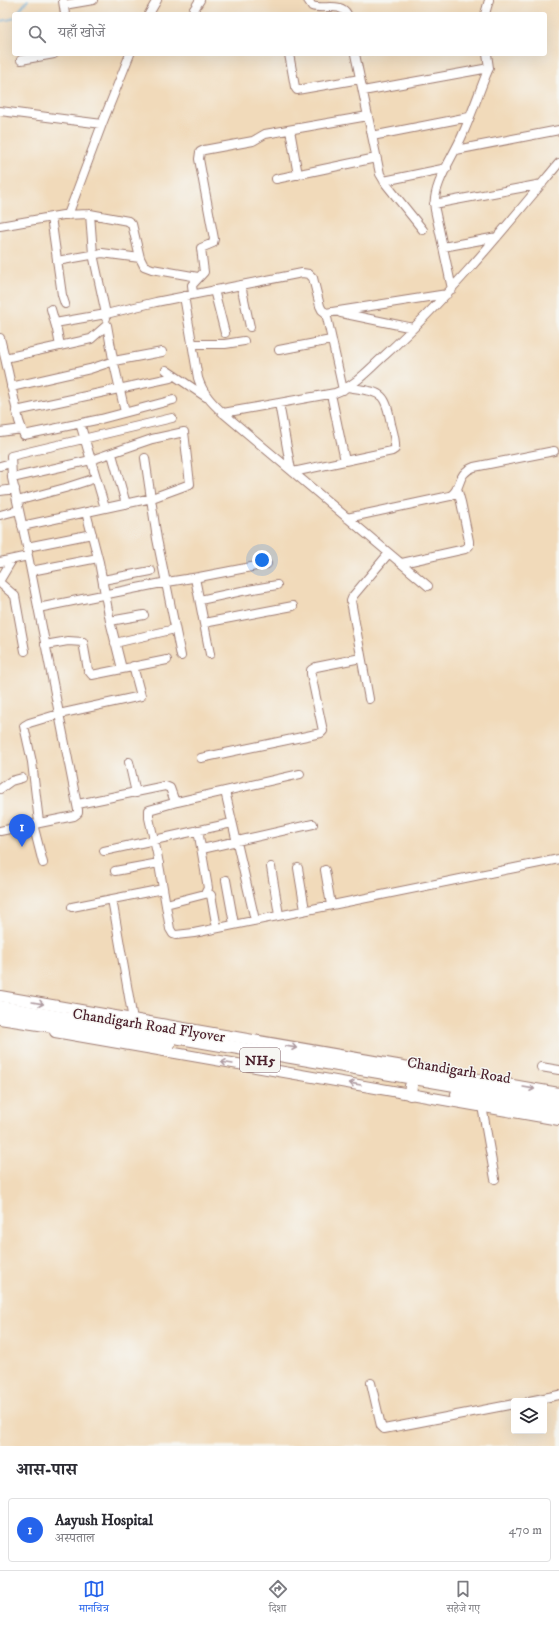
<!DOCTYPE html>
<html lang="hi">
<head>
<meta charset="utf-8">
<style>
	:root { --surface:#fff; --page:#f2f2f3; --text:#2b2b33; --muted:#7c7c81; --line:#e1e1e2; --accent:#2563eb }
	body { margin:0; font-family:"IM FELL DW Pica","Noto Serif Devanagari",serif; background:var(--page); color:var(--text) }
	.controls { position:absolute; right:12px; bottom:12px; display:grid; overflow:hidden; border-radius:4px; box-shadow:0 4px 16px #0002 }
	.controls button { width:36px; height:36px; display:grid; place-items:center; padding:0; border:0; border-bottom:1px solid var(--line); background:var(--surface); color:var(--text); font:20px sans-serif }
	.you { position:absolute; left:262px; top:560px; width:14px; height:14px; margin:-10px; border:3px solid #fff; border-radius:50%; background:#1a73e8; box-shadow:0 0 0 6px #1a73e833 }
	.badge { display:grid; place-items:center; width:26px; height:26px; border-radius:50%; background:var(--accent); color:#fff; font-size:13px; font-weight:700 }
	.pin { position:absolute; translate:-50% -33px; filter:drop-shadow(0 1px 2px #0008) }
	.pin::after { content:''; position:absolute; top:21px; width:14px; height:12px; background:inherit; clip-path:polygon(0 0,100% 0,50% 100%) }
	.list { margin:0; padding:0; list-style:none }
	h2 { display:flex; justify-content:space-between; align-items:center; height:52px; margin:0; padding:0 16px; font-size:17px }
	h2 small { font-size:13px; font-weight:400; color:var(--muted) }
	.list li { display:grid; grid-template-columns:26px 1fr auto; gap:12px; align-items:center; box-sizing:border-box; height:64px; margin:0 8px 8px; padding:0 8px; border:1px solid var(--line); border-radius:4px }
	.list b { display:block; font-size:15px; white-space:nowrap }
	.list p { margin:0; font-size:13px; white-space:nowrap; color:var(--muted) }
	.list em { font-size:13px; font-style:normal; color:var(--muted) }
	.icon { flex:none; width:22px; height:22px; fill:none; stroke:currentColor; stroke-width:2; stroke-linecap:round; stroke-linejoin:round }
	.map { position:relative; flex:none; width:559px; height:1446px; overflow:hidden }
	.search { position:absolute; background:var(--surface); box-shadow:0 4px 16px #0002; left:12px; right:12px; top:12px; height:44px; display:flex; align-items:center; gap:10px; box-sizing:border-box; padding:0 14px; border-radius:4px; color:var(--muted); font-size:15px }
	.sheet { height:124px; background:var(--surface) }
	nav { display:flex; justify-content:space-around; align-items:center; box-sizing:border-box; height:56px; border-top:1px solid var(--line); background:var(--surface); font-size:11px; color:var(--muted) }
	nav a { display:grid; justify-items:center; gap:2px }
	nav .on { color:var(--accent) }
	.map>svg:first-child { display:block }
</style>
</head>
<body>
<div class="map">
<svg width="559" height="1446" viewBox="0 0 559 1446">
	<rect width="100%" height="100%" fill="#f6f6f2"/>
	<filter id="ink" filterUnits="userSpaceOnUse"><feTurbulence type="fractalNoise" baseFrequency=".025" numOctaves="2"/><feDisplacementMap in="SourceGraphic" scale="8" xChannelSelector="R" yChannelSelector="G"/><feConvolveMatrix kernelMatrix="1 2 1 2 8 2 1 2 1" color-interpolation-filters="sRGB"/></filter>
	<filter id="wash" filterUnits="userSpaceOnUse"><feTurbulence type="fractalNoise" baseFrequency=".012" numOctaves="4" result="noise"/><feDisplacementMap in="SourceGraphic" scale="16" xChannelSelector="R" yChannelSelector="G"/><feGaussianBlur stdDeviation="0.9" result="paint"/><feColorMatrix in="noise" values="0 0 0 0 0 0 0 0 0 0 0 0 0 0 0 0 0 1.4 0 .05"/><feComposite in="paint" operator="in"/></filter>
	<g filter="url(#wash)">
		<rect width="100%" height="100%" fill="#f1daba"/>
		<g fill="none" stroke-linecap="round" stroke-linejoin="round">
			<path stroke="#66afde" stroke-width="1.5" d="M16,14L28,0
				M0,21L12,19L14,17"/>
		</g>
	</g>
	<g filter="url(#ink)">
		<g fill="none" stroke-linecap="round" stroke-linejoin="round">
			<defs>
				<path id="minor" d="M308,0L312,6C323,10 341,2 347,14
					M63,1L65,14
					M64,5L93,0
					M149,14L157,0
					M191,14L200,0
					M485,14L489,0
					M289,54L295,87L297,90L360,79
					M355,54L380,174L386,184L423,230
					M21,60L54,54
					M363,91L489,68
					M0,111L102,124
					M290,130L298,175
					M372,136L469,117
					M456,150L559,130
					M276,179L376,158
					M384,181L447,168
					M434,204L542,184
					M90,214L93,254L106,314L156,302L302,273L309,274L313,278L320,306L322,310L326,313L447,294
					M68,215L102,124L130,54
					M51,217L62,295L65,304
					M0,226L63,215L90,214L128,221L132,224L140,258L144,266L152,269L198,277
					M443,247L497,237
					M57,261L102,253L140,258
					M241,285L250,327
					M452,289L435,210C431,187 453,157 462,136C471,116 478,95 486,75L489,68L487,54
					M214,290L225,333
					M193,294L192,285L204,272L201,248L213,243L214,239L199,159L200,152L204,150L253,141L265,134L368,116
					M184,296L198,378C203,394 212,403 223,413L428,586
					M51,309L57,330L60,346
					M326,313L343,390
					M341,313L413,328
					M55,323L106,314V318
					M0,338L5,358
					M193,344H225L244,341
					M279,350L331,340
					M166,370L206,397
					M11,387L90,369L114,361L162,352
					M331,394L345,461
					M279,403L291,470
					M16,411L170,378
					M125,412L113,359L107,325L91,339L5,358L19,421L24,435L101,419L173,400
					M223,413L335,393C355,386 369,369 385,355C449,297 504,229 559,163
					M80,423L105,508
					M0,432L22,429
					M112,454L126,504
					M145,458L157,539L181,656
					M0,466L11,463
					M293,472L392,451L395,449C396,441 393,432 391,424C385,390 381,393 348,387
					M12,478L91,460L152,439L184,432L190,484L152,498L22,526
					M0,491L15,489
					M17,501L65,488L96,478
					M86,512L99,562L110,621L122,669
					M0,515L19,510
					M347,518L450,496C463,489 455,474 474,467L554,451
					M27,547L12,478L11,456L172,418
					M28,552L27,547L92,534
					M0,562L28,556L78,810V813L74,816L0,831
					M402,563L465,549L469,546V541L461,502L457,488
					M31,571L98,558
					M195,578L210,654
					M0,580L12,560
					M103,580L151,571
					M0,583L15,596L25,651
					M200,600L242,591L277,585
					M38,608L167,582L199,577L267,564
					M110,621L144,615
					M204,623L293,606
					M115,643L175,629
					M45,645L68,641L83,642L88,670L92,675L167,660
					M369,699L351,601L353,596L389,553
					M201,758L321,733L323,731L311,674V670L316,667L361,658
					M129,762L136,793
					M300,774L177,802L149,810V818L157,853L170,929L173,934L176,935L194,933L559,859
					M0,789L11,781L22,778
					M225,791L255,920
					M78,804L165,786L170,788L175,802
					M39,822L32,762L24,726L29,723L59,714L141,696L133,666
					M33,824L43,863
					M202,849L313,824
					M104,851L232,823
					M271,867L279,915
					M298,868L305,910
					M325,870L331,905
					M115,871L159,863
					M226,880L234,924
					M206,892L211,895L217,928
					M112,899L133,1020
					M166,904L205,894L208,888L198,830
					M72,907L163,889
					M541,1067L559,1070
					M482,1106L495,1179
					M371,1383L381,1426L384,1429L514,1404
					M529,1401L559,1395"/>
				<path id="major" d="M0,996L559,1093
					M55,1032L559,1120"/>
				<path id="highway" d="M0,1007C187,1038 372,1072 559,1103
					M0,1018L169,1044
					M410,1094L411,1086
					M457,1094L559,1112"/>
			</defs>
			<use href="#minor" stroke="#9e7c72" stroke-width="10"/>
			<use href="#major" stroke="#9e7c72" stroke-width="12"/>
			<use href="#highway" stroke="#9e7c72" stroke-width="14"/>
			<use href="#minor" stroke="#fff" stroke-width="8"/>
			<use href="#major" stroke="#fff" stroke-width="10"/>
			<use href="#highway" stroke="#fff" stroke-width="12"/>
		</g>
		<defs><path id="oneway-shaft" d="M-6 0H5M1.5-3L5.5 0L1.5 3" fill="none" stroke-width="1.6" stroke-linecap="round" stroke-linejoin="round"/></defs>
		<g stroke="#ae9aa0">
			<use href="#oneway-shaft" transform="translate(38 1003) rotate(10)"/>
			<use href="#oneway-shaft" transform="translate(291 1047) rotate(10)"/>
			<use href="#oneway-shaft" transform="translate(227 1063) rotate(-171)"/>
			<use href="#oneway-shaft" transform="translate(355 1084) rotate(-170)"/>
			<use href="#oneway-shaft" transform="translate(529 1088) rotate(10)"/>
		</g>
	</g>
	<g text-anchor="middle" stroke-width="3" stroke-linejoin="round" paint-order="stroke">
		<rect fill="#f6f6f2" stroke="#7e6067" stroke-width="1" x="240" y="1048" width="40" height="24" rx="3"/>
		<g font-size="14" font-weight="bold" fill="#4a1f2b">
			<text x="260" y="1065">NH5</text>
		</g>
		<g font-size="15" fill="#4a1f2b" stroke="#f6f6f2">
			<text transform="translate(149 1025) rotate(9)" y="5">Chandigarh Road Flyover</text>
			<text transform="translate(459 1070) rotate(9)" y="5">Chandigarh Road</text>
		</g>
	</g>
</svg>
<div class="controls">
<button><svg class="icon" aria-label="layers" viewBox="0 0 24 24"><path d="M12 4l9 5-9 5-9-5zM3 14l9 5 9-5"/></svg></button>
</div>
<div class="you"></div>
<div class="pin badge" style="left:22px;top:847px">1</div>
<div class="search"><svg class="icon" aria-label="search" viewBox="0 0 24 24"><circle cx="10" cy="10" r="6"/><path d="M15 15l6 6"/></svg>यहाँ खोजें</div>
</div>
<section class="sheet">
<h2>आस-पास<small></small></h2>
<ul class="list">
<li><span class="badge">1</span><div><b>Aayush Hospital</b><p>अस्पताल</p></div><em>470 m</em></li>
</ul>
</section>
<nav>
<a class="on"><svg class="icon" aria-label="map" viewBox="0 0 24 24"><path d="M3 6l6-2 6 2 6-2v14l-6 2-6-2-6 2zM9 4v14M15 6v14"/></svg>मानचित्र</a>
<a><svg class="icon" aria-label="directions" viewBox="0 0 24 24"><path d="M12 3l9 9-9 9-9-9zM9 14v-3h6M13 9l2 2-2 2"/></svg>दिशा</a>
<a><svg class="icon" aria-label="saved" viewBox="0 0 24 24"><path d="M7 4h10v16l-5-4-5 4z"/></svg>सहेजे गए</a>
</nav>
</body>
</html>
